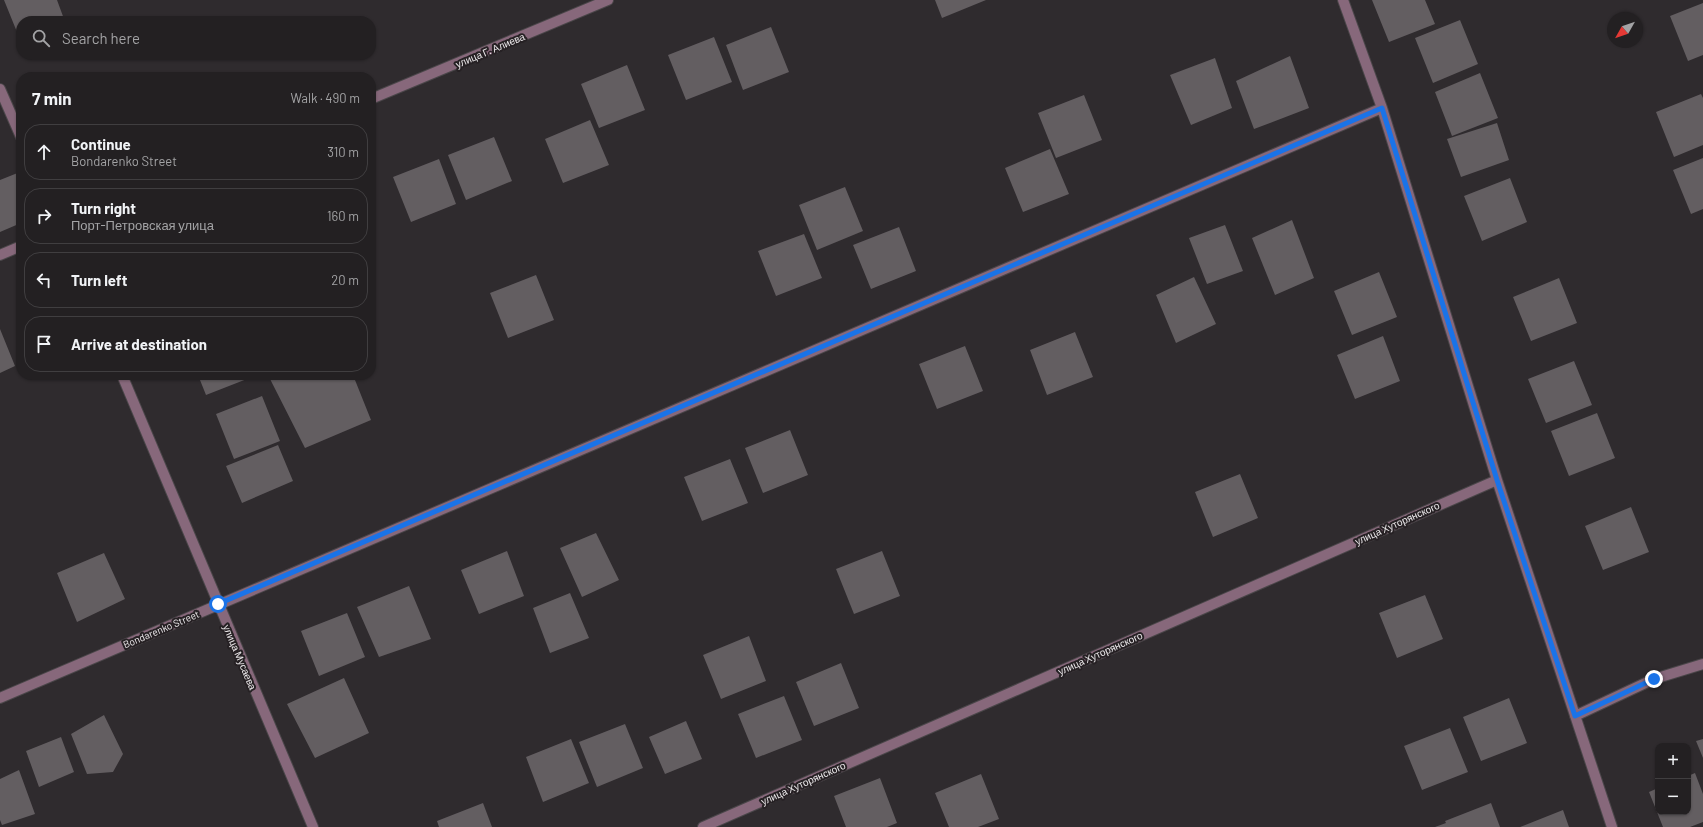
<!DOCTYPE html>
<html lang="en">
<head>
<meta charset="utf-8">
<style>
	:root { --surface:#232022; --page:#2b282a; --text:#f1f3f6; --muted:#a3a3a5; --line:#403e40 }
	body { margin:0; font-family:Barlow,sans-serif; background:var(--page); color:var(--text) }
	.controls { position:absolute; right:12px; bottom:12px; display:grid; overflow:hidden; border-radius:8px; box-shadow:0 1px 3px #0004 }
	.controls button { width:36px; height:36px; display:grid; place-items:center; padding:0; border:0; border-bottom:1px solid var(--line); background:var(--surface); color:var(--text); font:20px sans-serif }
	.compass { position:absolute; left:1607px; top:12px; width:36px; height:36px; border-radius:50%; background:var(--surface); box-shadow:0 1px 3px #0004; rotate:230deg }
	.stop { position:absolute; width:12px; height:12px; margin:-9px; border:3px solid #1a73e8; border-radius:50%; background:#fff }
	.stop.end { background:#1a73e8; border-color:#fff; box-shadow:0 1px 4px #0008 }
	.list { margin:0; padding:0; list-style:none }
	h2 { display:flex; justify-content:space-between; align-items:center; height:52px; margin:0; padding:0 16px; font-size:17px }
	h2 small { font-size:13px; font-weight:400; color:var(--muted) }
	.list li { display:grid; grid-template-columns:26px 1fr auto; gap:12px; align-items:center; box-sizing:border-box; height:56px; margin:0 8px 8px; padding:0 8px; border:1px solid var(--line); border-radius:16px }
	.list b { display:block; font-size:15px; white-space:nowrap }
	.list p { margin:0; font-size:13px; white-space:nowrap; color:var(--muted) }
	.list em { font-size:13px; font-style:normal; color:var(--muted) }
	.icon { flex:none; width:22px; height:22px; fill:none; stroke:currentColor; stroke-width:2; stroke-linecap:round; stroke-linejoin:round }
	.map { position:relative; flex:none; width:1703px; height:827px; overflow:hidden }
	.search { position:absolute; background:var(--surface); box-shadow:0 1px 3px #0004; left:16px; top:16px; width:360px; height:44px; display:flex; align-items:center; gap:10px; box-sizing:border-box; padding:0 14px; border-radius:16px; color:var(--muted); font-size:15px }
	.panel { position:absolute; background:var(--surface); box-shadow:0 1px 3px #0004; left:16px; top:72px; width:360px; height:308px; border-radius:16px }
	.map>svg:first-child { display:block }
</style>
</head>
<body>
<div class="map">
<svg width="1703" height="827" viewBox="0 0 1703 827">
	<rect width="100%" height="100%" fill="#2f2b2e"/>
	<path fill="#635e61" d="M4,0H57L64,19L59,21H21V36L19,37Z
		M935,0H986L942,18Z
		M1372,0H1425L1435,24L1389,42Z
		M1703,3V55L1688,61L1670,16Z
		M1460,20L1478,64L1433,83L1415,38Z
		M771,27L789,72L743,90L726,45Z
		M714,37L732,82L686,100L668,55Z
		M1290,56L1309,108L1254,129L1236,81Z
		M1215,58L1232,108L1191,125L1170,75Z
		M627,65L645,110L599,128L581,84Z
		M1480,73L1498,118L1452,136L1435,92Z
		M1701,94L1703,98V145L1674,157L1656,112Z
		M1084,95L1102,140L1056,158L1038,113Z
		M590,120L609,165L563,183L545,139Z
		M1497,123L1509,160L1461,177L1447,139Z
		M494,137L512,181L466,200L448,155Z
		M1050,149L1069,194L1023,212L1005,168Z
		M1703,158V209L1691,214L1673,170Z
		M439,159L456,204L411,222L393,177Z
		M20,172L21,176V223L0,232V180Z
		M1510,178L1527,222L1482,241L1464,196Z
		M845,187L863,231L817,250L799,205Z
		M1292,220L1314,278L1275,295L1252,238Z
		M1225,225L1243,271L1207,284L1189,238Z
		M899,227L916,271L871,289L853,245Z
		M804,234L822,278L776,296L758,251Z
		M1379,272L1397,317L1352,335L1334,291Z
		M536,275L554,320L508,338L490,293Z
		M1194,277L1216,324L1176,343L1156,295Z
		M1559,278L1577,323L1531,341L1513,297Z
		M0,329L15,366L0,373Z
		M1075,332L1093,377L1047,395L1030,350Z
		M1383,336L1400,381L1355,399L1337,355Z
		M965,346L983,391L937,409L919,364Z
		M1574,361L1592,405L1546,423L1528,379Z
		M198,375H251L252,377L206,395Z
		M268,375H353L371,420L305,448Z
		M262,396L280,441L234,459L216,414Z
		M1597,413L1615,458L1569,476L1551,431Z
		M790,430L808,475L763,493L745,448Z
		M278,445L293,481L242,503L226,466Z
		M730,459L748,503L702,521L684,477Z
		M1240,474L1258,518L1213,537L1195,492Z
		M1631,507L1649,552L1603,570L1585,526Z
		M596,533L619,580L582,597L560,548Z
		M507,551L524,596L479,614L461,570Z
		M882,551L900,596L854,614L836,569Z
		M104,553L125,599L77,622L57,573Z
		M409,586L431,639L379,657L357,607Z
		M570,593L589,638L550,653L533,608Z
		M1425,595L1443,639L1397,658L1379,613Z
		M347,613L365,657L319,676L301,631Z
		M749,636L766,681L721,699L703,655Z
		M841,663L859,708L814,726L796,682Z
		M344,678L369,733L315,758L287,704Z
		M784,696L802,740L756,758L738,714Z
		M1509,698L1527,743L1481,761L1463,717Z
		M104,715L123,754L113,772L87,774L71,734Z
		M686,721L702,759L665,774L649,737Z
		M625,724L643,768L597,787L579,742Z
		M1450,728L1468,772L1422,790L1404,746Z
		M61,737L74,772L39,787L26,751Z
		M571,739L589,783L543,802L526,757Z
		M1703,739V758L1696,741Z
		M19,770L35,814L2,825L0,820V779Z
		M1695,773L1703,794V822L1690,827H1663L1649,792L1658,788V812H1688V776Z
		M981,774L999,819L978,827H949L935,793Z
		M880,778L897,823L887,827H846L834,796Z
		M483,803L492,827H439L437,821Z
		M1491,803L1500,827H1435L1446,823L1445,821Z
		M1563,810L1569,827H1520Z"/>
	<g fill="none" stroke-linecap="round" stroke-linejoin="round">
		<defs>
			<path id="minor" d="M1343,0L1382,108L1497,480L1612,827
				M0,89L21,137
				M371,99L608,0
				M0,255L21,246
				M122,375L313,827
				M0,698L1382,108
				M1575,716L1654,679L1703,664
				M703,827L1497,480"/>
		</defs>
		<use href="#minor" stroke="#4a4649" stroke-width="12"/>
		<use href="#minor" stroke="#87687b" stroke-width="10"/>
	</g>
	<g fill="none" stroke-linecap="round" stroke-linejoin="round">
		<path stroke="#1a73e8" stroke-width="5" d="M218,604L1382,108L1497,480L1575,716L1654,679"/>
	</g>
	<g text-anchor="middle" stroke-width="4" stroke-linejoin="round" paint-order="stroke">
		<g font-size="10" fill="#edeaec" stroke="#262124">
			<text transform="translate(490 50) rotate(-23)" y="4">улица Г. Алиева</text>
			<text transform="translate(1397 523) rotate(-24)" y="4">улица Хуторянского</text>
			<text transform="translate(161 629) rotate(-23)" y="4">Bondarenko Street</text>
			<text transform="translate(1100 653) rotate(-24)" y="4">улица Хуторянского</text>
			<text transform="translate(240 657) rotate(67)" y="4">улица Мусаева</text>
			<text transform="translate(803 783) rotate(-24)" y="4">улица Хуторянского</text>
		</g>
	</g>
</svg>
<div class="controls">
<button>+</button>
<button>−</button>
</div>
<svg class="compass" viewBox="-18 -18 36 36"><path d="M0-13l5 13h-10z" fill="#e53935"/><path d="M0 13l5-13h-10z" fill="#a3a3a5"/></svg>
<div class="stop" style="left:218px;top:604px"></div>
<div class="stop end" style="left:1654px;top:679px"></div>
<div class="search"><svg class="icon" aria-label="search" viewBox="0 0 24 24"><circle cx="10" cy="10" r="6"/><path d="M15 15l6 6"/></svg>Search here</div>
<section class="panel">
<h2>7 min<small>Walk · 490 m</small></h2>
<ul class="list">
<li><svg class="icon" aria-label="ahead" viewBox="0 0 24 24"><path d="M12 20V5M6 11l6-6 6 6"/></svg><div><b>Continue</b><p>Bondarenko Street</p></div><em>310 m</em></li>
<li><svg class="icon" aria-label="right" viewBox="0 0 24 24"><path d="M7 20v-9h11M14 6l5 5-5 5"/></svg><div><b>Turn right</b><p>Порт-Петровская улица</p></div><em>160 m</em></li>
<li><svg class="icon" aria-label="left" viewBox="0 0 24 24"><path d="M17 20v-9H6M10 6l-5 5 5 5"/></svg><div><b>Turn left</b></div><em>20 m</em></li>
<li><svg class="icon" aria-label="arrive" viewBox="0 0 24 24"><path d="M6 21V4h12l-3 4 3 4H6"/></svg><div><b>Arrive at destination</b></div></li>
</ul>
</section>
</div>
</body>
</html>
